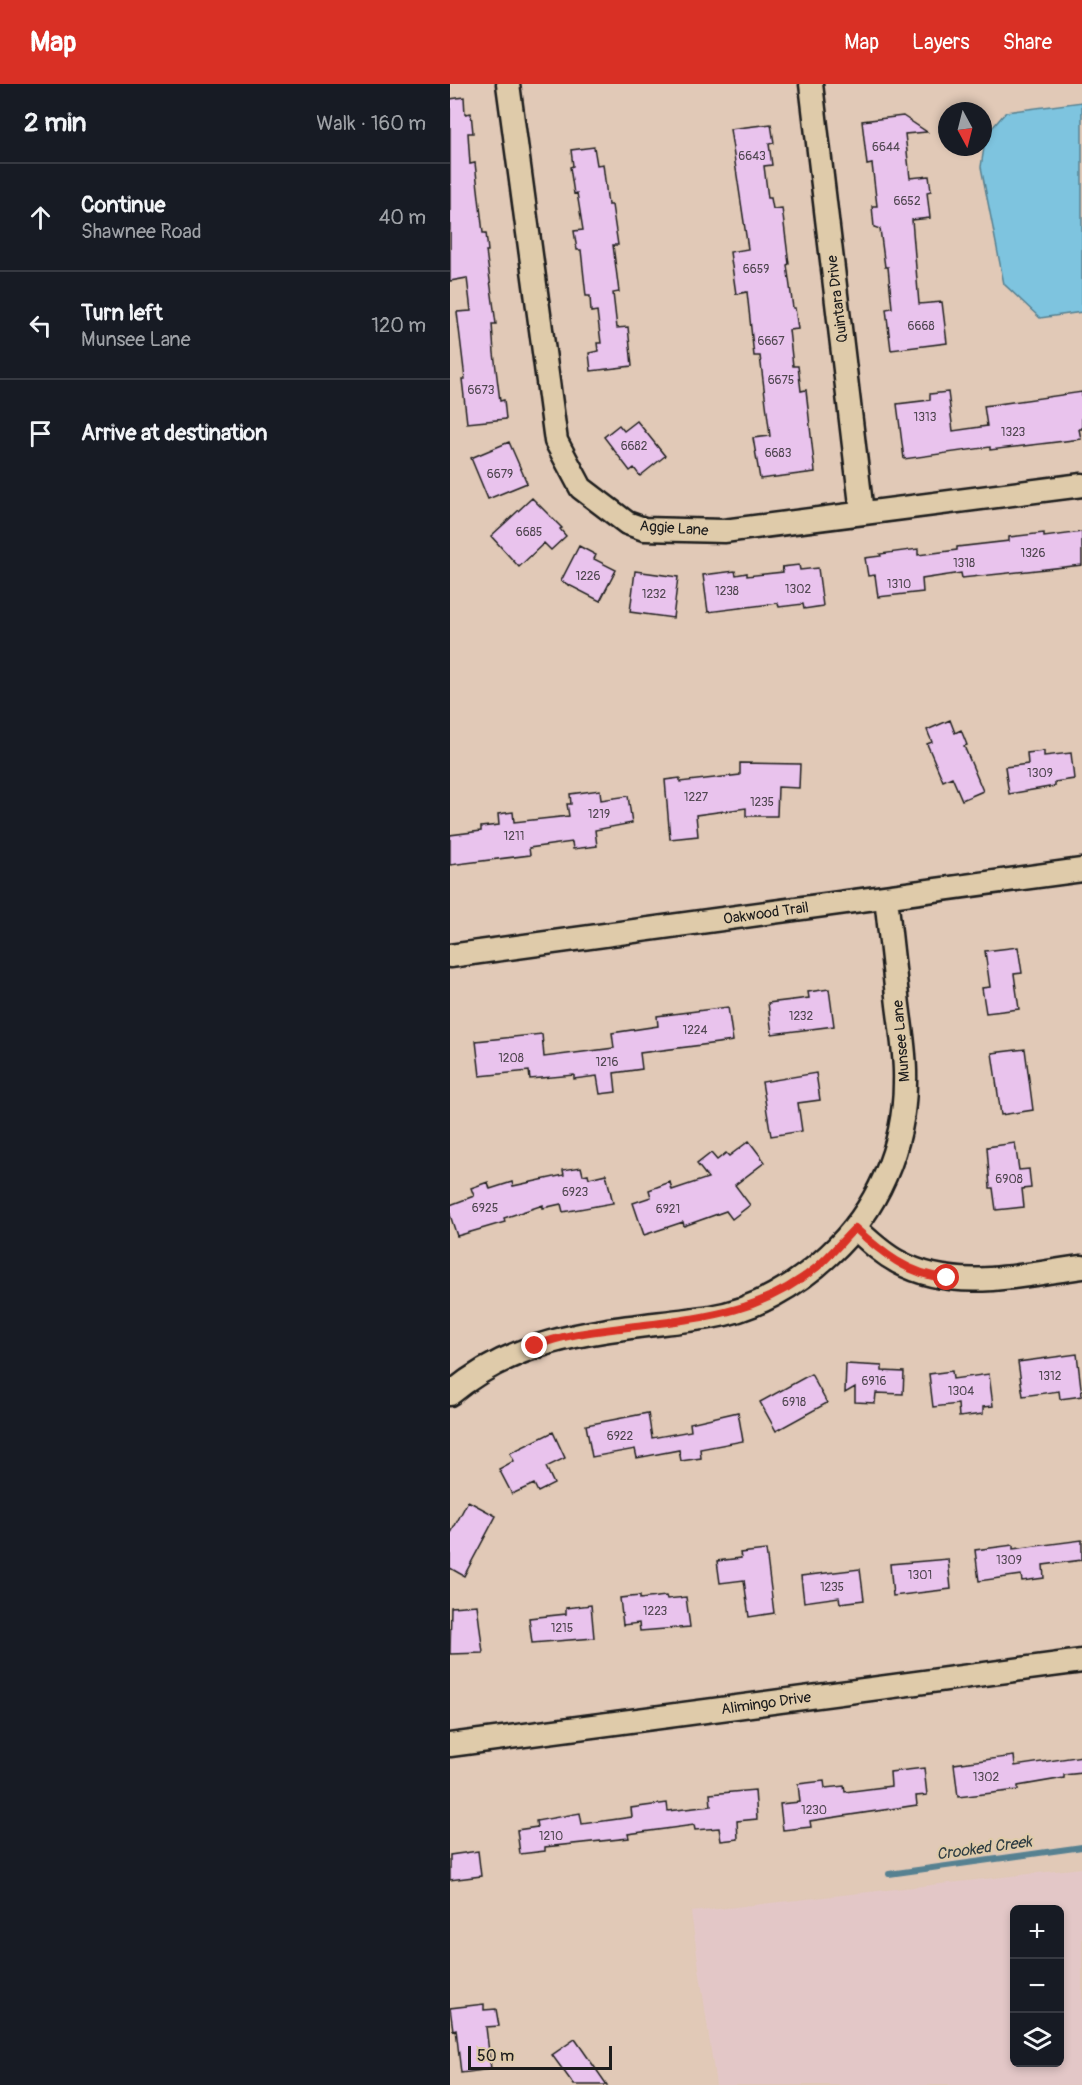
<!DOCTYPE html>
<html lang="en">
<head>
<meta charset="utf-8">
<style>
	:root { --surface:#171b24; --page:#242831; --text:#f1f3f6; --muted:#9ea1a6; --line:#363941; --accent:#d93025 }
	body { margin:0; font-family:Pangolin,sans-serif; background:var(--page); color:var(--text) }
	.controls { position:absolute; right:18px; bottom:18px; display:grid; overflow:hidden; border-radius:9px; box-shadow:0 3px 9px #0003 }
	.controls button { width:54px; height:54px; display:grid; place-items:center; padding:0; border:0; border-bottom:2px solid var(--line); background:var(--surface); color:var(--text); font:30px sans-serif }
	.compass { position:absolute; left:488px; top:18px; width:54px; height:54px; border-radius:50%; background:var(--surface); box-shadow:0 3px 9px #0003; rotate:173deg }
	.scale { position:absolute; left:18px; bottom:15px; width:144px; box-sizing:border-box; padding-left:6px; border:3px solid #1c1c1c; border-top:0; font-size:16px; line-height:21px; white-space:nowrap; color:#1c1c1c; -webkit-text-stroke:4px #dfcbaa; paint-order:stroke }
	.stop { position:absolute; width:18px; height:18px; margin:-14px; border:4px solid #d93025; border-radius:50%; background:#fff }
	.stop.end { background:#d93025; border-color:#fff; box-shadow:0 2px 6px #0008 }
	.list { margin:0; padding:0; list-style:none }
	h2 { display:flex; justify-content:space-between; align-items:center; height:78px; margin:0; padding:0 24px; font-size:26px }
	h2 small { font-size:20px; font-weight:400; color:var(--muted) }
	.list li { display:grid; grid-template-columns:39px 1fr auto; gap:18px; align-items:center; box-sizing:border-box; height:108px; padding:0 24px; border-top:2px solid var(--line) }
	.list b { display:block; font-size:22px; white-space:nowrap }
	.list p { margin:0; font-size:20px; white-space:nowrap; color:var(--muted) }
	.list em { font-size:20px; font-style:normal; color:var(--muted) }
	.icon { flex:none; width:33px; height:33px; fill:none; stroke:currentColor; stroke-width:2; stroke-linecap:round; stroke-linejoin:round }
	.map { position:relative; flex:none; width:632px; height:2001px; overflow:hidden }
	header { display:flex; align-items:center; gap:36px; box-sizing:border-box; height:84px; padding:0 30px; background:var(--accent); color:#fff }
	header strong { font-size:28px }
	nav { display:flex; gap:33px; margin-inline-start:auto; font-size:21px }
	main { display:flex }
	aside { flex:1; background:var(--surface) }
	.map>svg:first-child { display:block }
</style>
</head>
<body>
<header>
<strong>Map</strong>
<nav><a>Map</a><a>Layers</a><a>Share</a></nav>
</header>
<main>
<aside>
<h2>2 min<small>Walk · 160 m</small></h2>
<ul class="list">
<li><svg class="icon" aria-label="ahead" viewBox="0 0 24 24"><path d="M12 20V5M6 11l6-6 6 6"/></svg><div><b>Continue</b><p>Shawnee Road</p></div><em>40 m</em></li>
<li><svg class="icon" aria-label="left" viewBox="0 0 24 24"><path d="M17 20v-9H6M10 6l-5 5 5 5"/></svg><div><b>Turn left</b><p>Munsee Lane</p></div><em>120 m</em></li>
<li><svg class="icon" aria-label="arrive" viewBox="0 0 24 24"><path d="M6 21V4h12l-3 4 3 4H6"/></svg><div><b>Arrive at destination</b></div></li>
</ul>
</aside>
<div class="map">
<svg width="632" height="2001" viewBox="0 0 632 2001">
	<rect width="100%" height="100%" fill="#e1c9b7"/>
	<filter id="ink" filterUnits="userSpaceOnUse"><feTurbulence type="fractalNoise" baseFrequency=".0167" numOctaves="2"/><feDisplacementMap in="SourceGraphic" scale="12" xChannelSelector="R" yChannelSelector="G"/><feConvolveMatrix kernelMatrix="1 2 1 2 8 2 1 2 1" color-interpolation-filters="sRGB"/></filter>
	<g filter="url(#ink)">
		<path fill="#e3c7c7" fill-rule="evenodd" d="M632,1784V2001H266L241,1828ZM564,1826H610V1978H564Z"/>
		<path fill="#7ec4df" stroke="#578191" stroke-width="1.5" d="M632,18V228L590,234L554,200L531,83L536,51L556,28Z"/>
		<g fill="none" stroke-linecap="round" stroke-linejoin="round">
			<path stroke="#578191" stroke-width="6" d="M439,1790L632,1763"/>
		</g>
		<path fill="#e9c3ed" stroke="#1c1c1c" stroke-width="1.5" d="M14,13L15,30L21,29L23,49H18L20,80L25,79L33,149H36L38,167H36L46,240H42L44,269L50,317L54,316L56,335L17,339L12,295H15L7,228L21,227L17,194L0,197V15Z
			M453,32L477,48L455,50L460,94L479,92L481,107L477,108L480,134L462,136L469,220L492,218L497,259L441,266L436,225L442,224L438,183H435L430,145L424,143L422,122H427L422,80L417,81L412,37Z
			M321,40L324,59L319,60L322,81L314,82L318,114H321L323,125L332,124L339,180L337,181L343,224H345L348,245L339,246L343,282H348L351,307L356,306L365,388L310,395L303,354L320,352L310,272H304L297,208L286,210L280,168L298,165L280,45Z
			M144,63L147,81L153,80L158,121H162L168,161H163L169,208L163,209L167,244L178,243L182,282L141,287L139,269L148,267L147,259H151L147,227L141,228L140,212H136L131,166H127L124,147L133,146L127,109L124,110L120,83L123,82L121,66Z
			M498,308L503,347L537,342L534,322L632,308V345H629L631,355L540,366V363L454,375L447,320L480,316V310Z
			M187,337L215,372L190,392L184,384L180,387L154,353L169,341L174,347Z
			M59,358L77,399L38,415L21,374Z
			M82,414L112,444L110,445L116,452L101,466L94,459L69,483L41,452Z
			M632,448V481L512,494L511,489L472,495L473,508L428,513L425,491L418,492L415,474L431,472L430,470L468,465V471L507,466V463L559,457V453L594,449V453Z
			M129,462L146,471L144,475L166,486L150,517L111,497Z
			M349,481L350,486L368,484L373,522L354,525L353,520L329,523L328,519L258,528L253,491L285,487L286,491L297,489V492L333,488L332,483Z
			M185,487L228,493L223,534L180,528Z
			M500,636L505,649L511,646L517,661L514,662L533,707L512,716L502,693L493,697L477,660L482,658L477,646Z
			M594,667V672L621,669L624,695L605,698V702L559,710L555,683L578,680L577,669Z
			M290,679L350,680L349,704L328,703L327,732H296V724L246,731L248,752L220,755L215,696L230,694V698L290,691Z
			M150,706L151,716L178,712L182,739L145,746L147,762L123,765L122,758L79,764L80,771L0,781V751L31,747V743L49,741L48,730L63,728L64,738L119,732L117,720H121L120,710Z
			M568,863L572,889L564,890L569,925L536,929L532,904L540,903L535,867Z
			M379,905L384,942L322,950L318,919L359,914L358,908Z
			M278,923L283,957L190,969L192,985L164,989L166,1008L150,1010L147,992L124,995V991L80,995L79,987L30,992L26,957L92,950L94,973L164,964L162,949L208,942L207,932Z
			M575,965L583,1026L551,1031L542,969Z
			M366,989L370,1016L348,1019L352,1047L321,1052L312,998Z
			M299,1057L315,1078L285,1101L300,1121L282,1135L276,1127L234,1142L233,1138L194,1151L183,1119L201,1113L199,1106L220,1098L222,1106L258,1094L247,1080L261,1069L267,1076L276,1069L279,1072Z
			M565,1059L569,1086L579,1085L581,1104L572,1105L574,1123L546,1126L543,1104H540L537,1063Z
			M131,1083L133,1091L138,1090L139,1094L156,1090L163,1119L113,1128L111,1120L93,1124V1121L54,1134L55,1138L7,1152L0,1131V1121L24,1112L21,1104L38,1098L40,1105L62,1098L63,1102L114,1091L113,1086Z
			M627,1270L632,1312L610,1315L609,1307L573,1312L568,1278Z
			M396,1280L432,1282V1287L454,1288L453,1310L426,1309L425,1319L405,1318V1303L395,1309Z
			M502,1287L503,1295L539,1290L543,1322L533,1323V1330L509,1333L508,1320L483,1323L479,1290Z
			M361,1290L377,1319L326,1347L310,1318Z
			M288,1328L293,1357L250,1365L251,1374L231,1377L229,1366L187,1374L185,1365L142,1373L136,1341L198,1329L202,1354L241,1347L240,1339Z
			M103,1348L115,1374L96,1383L104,1400L88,1408L84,1400L62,1410L49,1385L64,1377L60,1369Z
			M18,1417L46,1432L14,1492L0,1484V1451Z
			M632,1456V1476L593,1481L594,1494L572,1497L571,1491L529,1497L525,1466L563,1461V1465Z
			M316,1466L324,1529L299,1533L294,1496L270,1499L267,1477L291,1474L290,1469Z
			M498,1475L501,1505L443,1512L440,1480Z
			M410,1485L414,1516L390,1519L389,1513L354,1518L351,1492Z
			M190,1512V1515L216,1512L217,1515L236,1513L240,1543L190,1547L189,1539L173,1541L170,1514Z
			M27,1521L33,1569L0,1570L1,1523Z
			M141,1521L144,1554L82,1559L79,1534L116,1530V1524Z
			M564,1672L565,1682L632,1672V1689L614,1691V1694L568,1702V1706L508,1713L504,1680Z
			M474,1684L477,1711L466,1712L467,1721L360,1737L361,1743L333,1746L330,1720L350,1718L348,1700L374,1697L375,1704L394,1702L395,1708L441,1702L440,1688Z
			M305,1706L307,1735L287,1737L288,1755L271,1757L269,1744L245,1746L244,1741L178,1750L179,1754L95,1763V1767L70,1770L67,1746L87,1743L86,1737L130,1729L132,1740L182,1733L181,1724L217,1719L218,1727L261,1722L260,1710Z
			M28,1767L31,1792L0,1796V1771Z
			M34,1920V1926L46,1925L49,1942L36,1943L41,1985L11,1989L6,1945L3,1946L0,1924Z
			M125,1955L157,2001H124L102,1971Z"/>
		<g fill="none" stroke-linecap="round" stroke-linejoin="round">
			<defs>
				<path id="minor" d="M58,0L106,357L131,404L177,439L194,445L274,447L632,401
					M361,0L412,429
					M0,872L632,786
					M405,1144C418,1156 431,1169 448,1178C505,1209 571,1191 632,1183
					M0,1310C78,1245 165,1247 260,1233C305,1226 347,1201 379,1171C427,1127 455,1063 455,998C456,972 451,946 448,921C444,885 440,849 436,813
					M0,1661L632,1577"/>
			</defs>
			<use href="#minor" stroke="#1c1c1c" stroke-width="27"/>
			<use href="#minor" stroke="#dfcbaa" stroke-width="22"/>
		</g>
	</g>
	<g fill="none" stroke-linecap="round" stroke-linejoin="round" filter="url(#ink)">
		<path stroke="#d93025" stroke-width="8" d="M85,1262C114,1250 147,1247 178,1243C250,1234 308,1231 367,1183C381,1171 392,1157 405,1144C431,1168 460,1192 497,1194"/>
	</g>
	<g text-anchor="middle" stroke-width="4.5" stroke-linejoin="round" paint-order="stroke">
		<g font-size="12" fill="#4f4650">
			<text x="436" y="67">6644</text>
			<text x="302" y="76">6643</text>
			<text x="457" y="121">6652</text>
			<text x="306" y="189">6659</text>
			<text x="471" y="246">6668</text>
			<text x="321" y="261">6667</text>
			<text x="331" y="300">6675</text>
			<text x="31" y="310">6673</text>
			<text x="475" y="337">1313</text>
			<text x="563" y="352">1323</text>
			<text x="184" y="366">6682</text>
			<text x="328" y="373">6683</text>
			<text x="50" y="394">6679</text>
			<text x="79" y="452">6685</text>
			<text x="583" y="473">1326</text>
			<text x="514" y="483">1318</text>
			<text x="138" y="496">1226</text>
			<text x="449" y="504">1310</text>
			<text x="348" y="509">1302</text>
			<text x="277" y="511">1238</text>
			<text x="204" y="514">1232</text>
			<text x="590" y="693">1309</text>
			<text x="246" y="717">1227</text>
			<text x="312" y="722">1235</text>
			<text x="149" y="734">1219</text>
			<text x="64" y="756">1211</text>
			<text x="351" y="936">1232</text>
			<text x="245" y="950">1224</text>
			<text x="61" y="978">1208</text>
			<text x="157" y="982">1216</text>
			<text x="559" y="1099">6908</text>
			<text x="125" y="1112">6923</text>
			<text x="35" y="1128">6925</text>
			<text x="218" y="1129">6921</text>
			<text x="600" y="1296">1312</text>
			<text x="424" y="1301">6916</text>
			<text x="511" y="1311">1304</text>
			<text x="344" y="1322">6918</text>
			<text x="170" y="1356">6922</text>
			<text x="559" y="1480">1309</text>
			<text x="470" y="1495">1301</text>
			<text x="382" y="1507">1235</text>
			<text x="205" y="1531">1223</text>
			<text x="112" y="1548">1215</text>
			<text x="536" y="1697">1302</text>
			<text x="364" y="1730">1230</text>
			<text x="101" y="1756">1210</text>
		</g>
		<g font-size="15" fill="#1c1c1c" stroke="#dfcbaa">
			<text transform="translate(387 215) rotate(-97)" y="5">Quintara Drive</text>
			<text transform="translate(224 444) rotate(4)" y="5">Aggie Lane</text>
			<text transform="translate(316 829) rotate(-8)" y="5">Oakwood Trail</text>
			<text transform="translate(451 957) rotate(-95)" y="5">Munsee Lane</text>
			<text transform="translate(316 1619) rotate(-8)" y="5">Alimingo Drive</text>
		</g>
		<g font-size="16" font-style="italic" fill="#303e43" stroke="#dfcbaa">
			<text transform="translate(534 1763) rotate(-8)" y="6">Crooked Creek</text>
		</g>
	</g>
</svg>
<div class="controls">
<button>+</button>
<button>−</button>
<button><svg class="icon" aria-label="layers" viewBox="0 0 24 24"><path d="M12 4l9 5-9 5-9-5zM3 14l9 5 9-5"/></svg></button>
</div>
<svg class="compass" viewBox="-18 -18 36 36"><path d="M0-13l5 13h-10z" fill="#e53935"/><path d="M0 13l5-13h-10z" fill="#9ea1a6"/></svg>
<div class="scale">50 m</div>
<div class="stop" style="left:497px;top:1194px"></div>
<div class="stop end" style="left:85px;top:1262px"></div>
</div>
</main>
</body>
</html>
